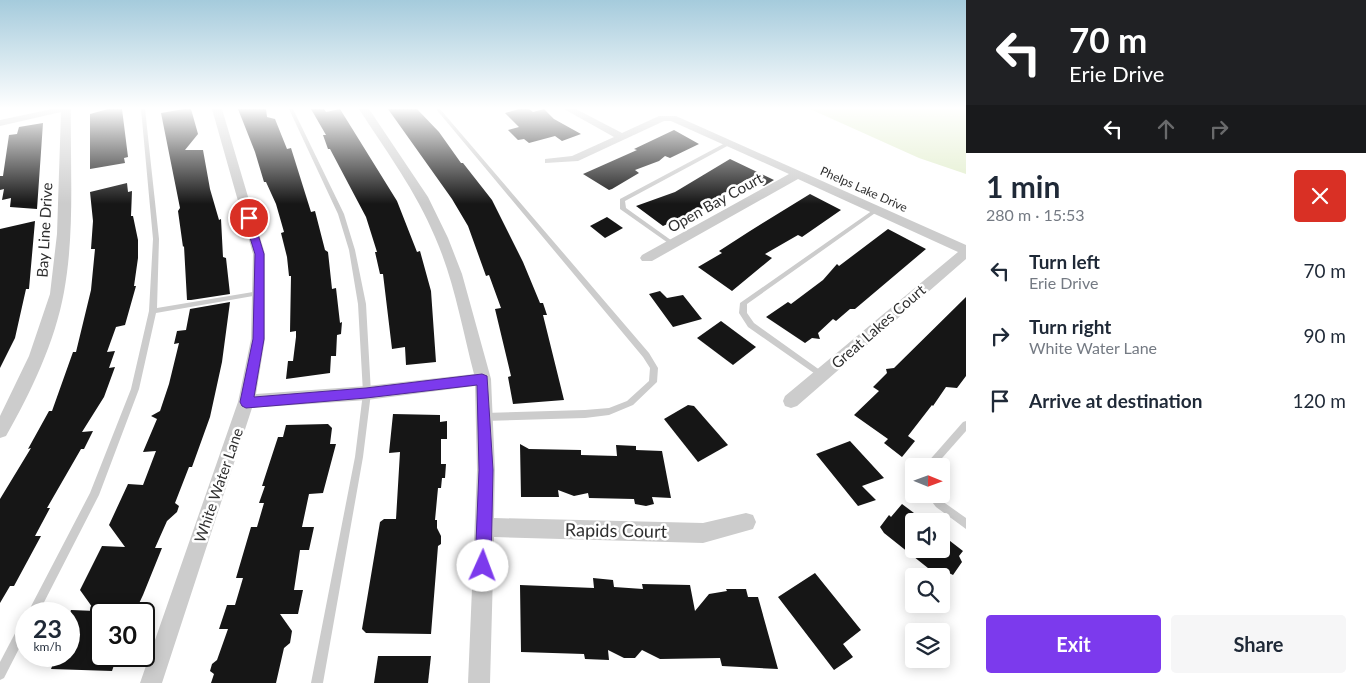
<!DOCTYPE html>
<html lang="en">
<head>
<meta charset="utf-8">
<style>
	body { margin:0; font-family:Lato,sans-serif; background:#f6f6f7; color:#1f2937; height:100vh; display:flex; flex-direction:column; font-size:19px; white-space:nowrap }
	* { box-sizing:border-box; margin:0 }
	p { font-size:16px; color:#747a83 }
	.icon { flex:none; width:28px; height:28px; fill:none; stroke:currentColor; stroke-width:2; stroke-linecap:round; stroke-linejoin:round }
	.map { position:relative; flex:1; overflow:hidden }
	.panel { display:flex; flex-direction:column; background:#fff; width:400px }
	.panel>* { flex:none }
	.top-card { background:#202124; color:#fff; overflow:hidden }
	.needle { width:32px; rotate:91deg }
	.tools { position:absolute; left:905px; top:458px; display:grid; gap:10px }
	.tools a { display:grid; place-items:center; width:45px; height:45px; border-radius:5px; background:#fff; box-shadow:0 2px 12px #0003; font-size:25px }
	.speed { position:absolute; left:15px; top:602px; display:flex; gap:10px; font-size:25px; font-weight:700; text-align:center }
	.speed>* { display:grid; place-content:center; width:65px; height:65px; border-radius:50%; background:#fff; box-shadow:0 2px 12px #0003; line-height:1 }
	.speed small { font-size:12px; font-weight:400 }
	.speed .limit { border:2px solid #111; border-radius:8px; background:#fff; color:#111 }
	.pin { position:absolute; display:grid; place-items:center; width:42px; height:42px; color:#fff; margin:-21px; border:2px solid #fff; border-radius:50%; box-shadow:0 1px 5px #0007 }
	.me { position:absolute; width:55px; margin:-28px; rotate:2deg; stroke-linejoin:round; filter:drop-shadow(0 0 4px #0008) }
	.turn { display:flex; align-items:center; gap:18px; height:105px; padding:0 20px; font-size:22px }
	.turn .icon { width:65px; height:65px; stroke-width:2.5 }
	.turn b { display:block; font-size:35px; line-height:42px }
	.lanes { display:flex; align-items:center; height:48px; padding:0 20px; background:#0003; justify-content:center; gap:25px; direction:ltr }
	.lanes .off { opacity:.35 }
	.round { display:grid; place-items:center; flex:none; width:52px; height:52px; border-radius:5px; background:#f6f6f7 }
	.head { display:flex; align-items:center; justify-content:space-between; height:85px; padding:0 20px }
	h1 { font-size:30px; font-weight:700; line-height:38px }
	.button { display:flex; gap:10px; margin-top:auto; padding:10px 20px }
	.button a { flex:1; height:58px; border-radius:5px; background:#7c3aed; color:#fff; font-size:20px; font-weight:700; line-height:58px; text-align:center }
	.button a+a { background:#f6f6f7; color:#1f2937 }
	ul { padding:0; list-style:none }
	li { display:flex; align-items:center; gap:15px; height:65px; padding:0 20px }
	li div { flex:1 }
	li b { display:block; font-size:19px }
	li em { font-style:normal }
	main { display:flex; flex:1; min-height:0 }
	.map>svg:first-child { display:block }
</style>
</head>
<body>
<main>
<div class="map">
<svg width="966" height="683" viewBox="0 0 966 683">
	<rect width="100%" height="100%" fill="#fff"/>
	<path fill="#e0edc9" d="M810,109H966V174L919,158Z"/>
	<g fill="#161616">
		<path d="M108,109H122L128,157L124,158L125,163L90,169V114Z"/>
		<path d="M184,109H191L198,134L185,150H203L210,189L219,220L221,219L223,257L226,258L230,294L191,300H187L184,246L183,247L178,211L180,208L161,113Z"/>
		<path d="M238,109H266L267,117L275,119L287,149L291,148L311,212L315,211L325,250L328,252L332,289L336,288L340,323L342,322L341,334L337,335L336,356H331L330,373L286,379L288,361H293L296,337V331L290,332L291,276H289L287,257L281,233L284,232L276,204L266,182H264L255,152Z"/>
		<path d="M311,109H324L326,112L340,109L397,201L417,252L420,251L431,291L436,362L406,365L405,347L392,349L383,274H380L375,252H377L366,217L330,149H328L323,135H326Z"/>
		<path d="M388,109H417L439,132L461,163H463L492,200L523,262L540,303H543L547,315H543L564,400L513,404L508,377L511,376L495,309L501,308L489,275L486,276L468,226L452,199Z"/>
		<path d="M519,109H529L533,112L544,109L554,119L581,134L562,141L555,136L529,143L524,139L518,140L508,130L519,127L505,113Z"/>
		<path d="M43,123L37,209L10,207L11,198L2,200L4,189L0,190V176H3L9,135L17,134L19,127Z"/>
		<path d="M674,130L699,144L670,158L665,156L659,161L635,170L639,173L612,189L609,190L583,174L637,150L634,149Z"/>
		<path d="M730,159L774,180L764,186L747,179L712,201L719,205L701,209L663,226L636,206L675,192Z"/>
		<path d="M127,183L128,192L132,191L131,216H133L138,240V258L134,286H136L125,325L116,327L107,352L115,351L109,368L115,367L104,397L82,432L93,431L84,449H81L47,508H50L35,536H41L14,586H10L0,603V499L31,448L28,449L49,411H52L73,352H76L91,290L95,249H91L93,221L90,192Z"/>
		<path d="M810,194L841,210L802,237L798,235L765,254L772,258L732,291L698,267L722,253L719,251L750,231Z"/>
		<path d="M607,217L623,228L605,238L590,226Z"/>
		<path d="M35,221L29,289H26L15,338L0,368V229Z"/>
		<path d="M888,229L926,249L855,309H850L836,321L833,319L818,333L820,339L812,338L805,343L766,317L788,302L791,304L823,280L837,264L839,266Z"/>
		<path d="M660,291L667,298L683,295L702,319L673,327L649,294Z"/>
		<path d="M966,297V376L957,388L946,387L933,406L932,405L908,436L915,441L902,457L884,443L888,439L854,415L879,391L873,387L887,373L886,369L894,368Z"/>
		<path d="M230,302L222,362L210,417L192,467H189L175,503L179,506L177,512L167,521L155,548H162L143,595L134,614H101V656H117L112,671L51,669L53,664L45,656H69V615L71,610L95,611L80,590L102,546L125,547L109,525L128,484L143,485L156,451L143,452L157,419L151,416L160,411L169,384L179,343L174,344L177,331L186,330L190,309Z"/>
		<path d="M721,321L756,347L733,365L697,338Z"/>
		<path d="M688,405L694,406L728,445L698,462L664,419Z"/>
		<path d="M393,414L440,415V422L447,421V439H441V464H446L445,478H442L441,488H438L435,520H437V528L441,536V544L438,546L431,634L366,633L362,629L380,522L384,519H396L400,452L389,453Z"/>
		<path d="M328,424L332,428L330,444H336L323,493L309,494L302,527H314L309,550H300L294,590H303L298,614H280L292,631L290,643L284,648L276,683H211L214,674L210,671L212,664L217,660L228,629H219L227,605H235L243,578H236L251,527H257L264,503H259L265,486H262L278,437H283L286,425Z"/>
		<path d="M850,441L884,478L862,486L876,500L858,506L816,454Z"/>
		<path d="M520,444L529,449L581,450V455L617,456L616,445L636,446V450L662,451L671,498L652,497L654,504L646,506L635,504L634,499L589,498L588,493L574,496L558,490L559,497H521Z"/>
		<path d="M902,504L914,513V549H941V534L963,551L959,556L962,562L953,575L947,572L942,579L941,576H938L884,533L880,527L889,515L891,517Z"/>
		<path d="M815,573L861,630L843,644L853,657L834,670L778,597Z"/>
		<path d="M593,578L613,580L614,587L643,589L642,584L690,585L695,611L709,594L727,591L726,589H746L748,597H758L778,669L722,666L720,658L660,659L642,650L635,658H624L608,650L609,660L585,659L584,654L521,652L520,585L594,588Z"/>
		<path d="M378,656H431L428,683H374Z"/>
	</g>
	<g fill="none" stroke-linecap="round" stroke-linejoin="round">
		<g fill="#ccc" fill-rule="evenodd">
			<path d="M141,109H145L159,239L157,308L259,291L262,293L259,295L156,313L139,389L99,495L38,614H27L90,493L131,389L149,311L153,239Z"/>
			<path d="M289,109H293L344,214L355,250L366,304L371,393L363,457L323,683H311L355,457L363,393L358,304L349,250L338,214Z"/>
			<path d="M436,109H440L649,353L658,368L657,382L633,405L609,415L585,418L484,421L481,420L480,417L481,414L484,413L585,410L609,408L627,401L649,381L650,368L643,357Z"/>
			<path d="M729,141L732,143L731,144L625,201L626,208L675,243V245H671L620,209V199Z"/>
			<path d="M876,208L878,209V211L747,304V313L754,323L824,373L825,375L824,377L821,378L748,327L739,313L740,303Z"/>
			<path d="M966,421V431L935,466H926L927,463L963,422Z"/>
			<path d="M926,494H937L942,501L966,518V529L936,507Z"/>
			<path d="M26,619V635L4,678L0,680V662L22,620Z"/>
		</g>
		<g fill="#ccc" fill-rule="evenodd">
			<path d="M52,109H71C70,169 75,232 64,292C55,342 31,392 6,436L0,438V416L29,356L50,294L57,234L61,112L0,126V120Z"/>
			<path d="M212,109H222L265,254V339L256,394L367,386L474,374C462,328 454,280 435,237C416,191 386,151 359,109H369L428,197L448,238L462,274L491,379L495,470L494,518L703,523L746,513L753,515L756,522L753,529L703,543L494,537L490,683H468L477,470L475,386L367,400L252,408L162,683H140L238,402L251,339L253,254Z"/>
			<path d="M564,109H576L622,133L659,116H676L966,245V259L797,406L791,408L785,406L783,401L785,396L958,252L798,179L652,261H642L640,258L642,255L789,174L671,121H664L578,161L545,163V159L572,156L614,137Z"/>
		</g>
	</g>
	<linearGradient id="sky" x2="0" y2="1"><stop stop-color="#a5cbdc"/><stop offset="0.53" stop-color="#fff"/><stop offset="1" stop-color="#fff" stop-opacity="0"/></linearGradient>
	<rect width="966" height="204" fill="url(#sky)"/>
	<path fill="#7c3aed" stroke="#51269a" d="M249,215L253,218L264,254V339L254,397L366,388L482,374L487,376L493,470L491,566L488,571L483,574L478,571L475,566L479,470L477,385L366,398L246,408L242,406L240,402L253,339L255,254L244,218Z"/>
	<g text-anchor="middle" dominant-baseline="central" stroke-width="5" stroke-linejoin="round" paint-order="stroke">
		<g font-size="12" fill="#2f2f2f" stroke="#fff">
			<text transform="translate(864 189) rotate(24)">Phelps Lake Drive</text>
		</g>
		<g font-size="15" fill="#2f2f2f" stroke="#fff">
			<text transform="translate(715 202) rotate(-29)">Open Bay Court</text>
			<text transform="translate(44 230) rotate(-87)">Bay Line Drive</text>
			<text transform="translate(878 326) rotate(-41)">Great Lakes Court</text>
			<text transform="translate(218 485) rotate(-71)">White Water Lane</text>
		</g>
		<g font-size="18" fill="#2f2f2f" stroke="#fff">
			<text transform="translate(616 530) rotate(1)">Rapids Court</text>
		</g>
	</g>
</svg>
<div class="tools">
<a><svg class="needle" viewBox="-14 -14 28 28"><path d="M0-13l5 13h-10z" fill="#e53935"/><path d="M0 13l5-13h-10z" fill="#747a83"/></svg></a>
<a><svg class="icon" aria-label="sound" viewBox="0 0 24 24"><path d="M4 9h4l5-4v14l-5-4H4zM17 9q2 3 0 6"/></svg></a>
<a><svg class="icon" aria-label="search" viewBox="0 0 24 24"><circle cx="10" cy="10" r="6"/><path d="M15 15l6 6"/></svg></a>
<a><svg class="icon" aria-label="layers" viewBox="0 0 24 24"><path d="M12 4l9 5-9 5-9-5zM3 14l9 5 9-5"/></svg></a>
</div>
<div class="speed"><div>23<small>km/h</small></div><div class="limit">30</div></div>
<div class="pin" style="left:249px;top:218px;background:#d93025"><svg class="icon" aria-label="arrive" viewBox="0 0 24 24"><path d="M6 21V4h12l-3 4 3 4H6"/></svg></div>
<svg class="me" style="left:483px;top:566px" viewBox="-20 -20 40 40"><circle r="19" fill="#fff"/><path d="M0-13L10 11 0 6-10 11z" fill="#7c3aed"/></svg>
</div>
<section class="panel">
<div class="top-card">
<div class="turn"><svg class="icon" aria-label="left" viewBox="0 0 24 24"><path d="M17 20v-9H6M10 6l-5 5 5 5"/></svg><div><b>70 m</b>Erie Drive</div></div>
<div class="lanes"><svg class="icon" aria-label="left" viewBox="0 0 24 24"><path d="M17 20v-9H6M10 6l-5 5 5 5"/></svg><svg class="icon off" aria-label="ahead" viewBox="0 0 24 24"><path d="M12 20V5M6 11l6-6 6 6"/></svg><svg class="icon off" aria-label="right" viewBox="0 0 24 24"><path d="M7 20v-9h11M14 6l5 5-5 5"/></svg></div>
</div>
<div class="head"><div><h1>1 min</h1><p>280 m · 15:53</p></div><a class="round" style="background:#d93025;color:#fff"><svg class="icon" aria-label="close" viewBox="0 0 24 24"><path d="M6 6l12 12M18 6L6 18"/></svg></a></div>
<ul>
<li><svg class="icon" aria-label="left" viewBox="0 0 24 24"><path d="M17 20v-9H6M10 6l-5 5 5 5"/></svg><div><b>Turn left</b><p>Erie Drive</p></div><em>70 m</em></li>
<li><svg class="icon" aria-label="right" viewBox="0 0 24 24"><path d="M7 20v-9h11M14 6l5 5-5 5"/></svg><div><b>Turn right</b><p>White Water Lane</p></div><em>90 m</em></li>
<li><svg class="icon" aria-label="arrive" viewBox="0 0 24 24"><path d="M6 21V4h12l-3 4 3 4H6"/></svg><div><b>Arrive at destination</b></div><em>120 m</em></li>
</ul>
<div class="button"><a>Exit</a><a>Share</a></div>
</section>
</main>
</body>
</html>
